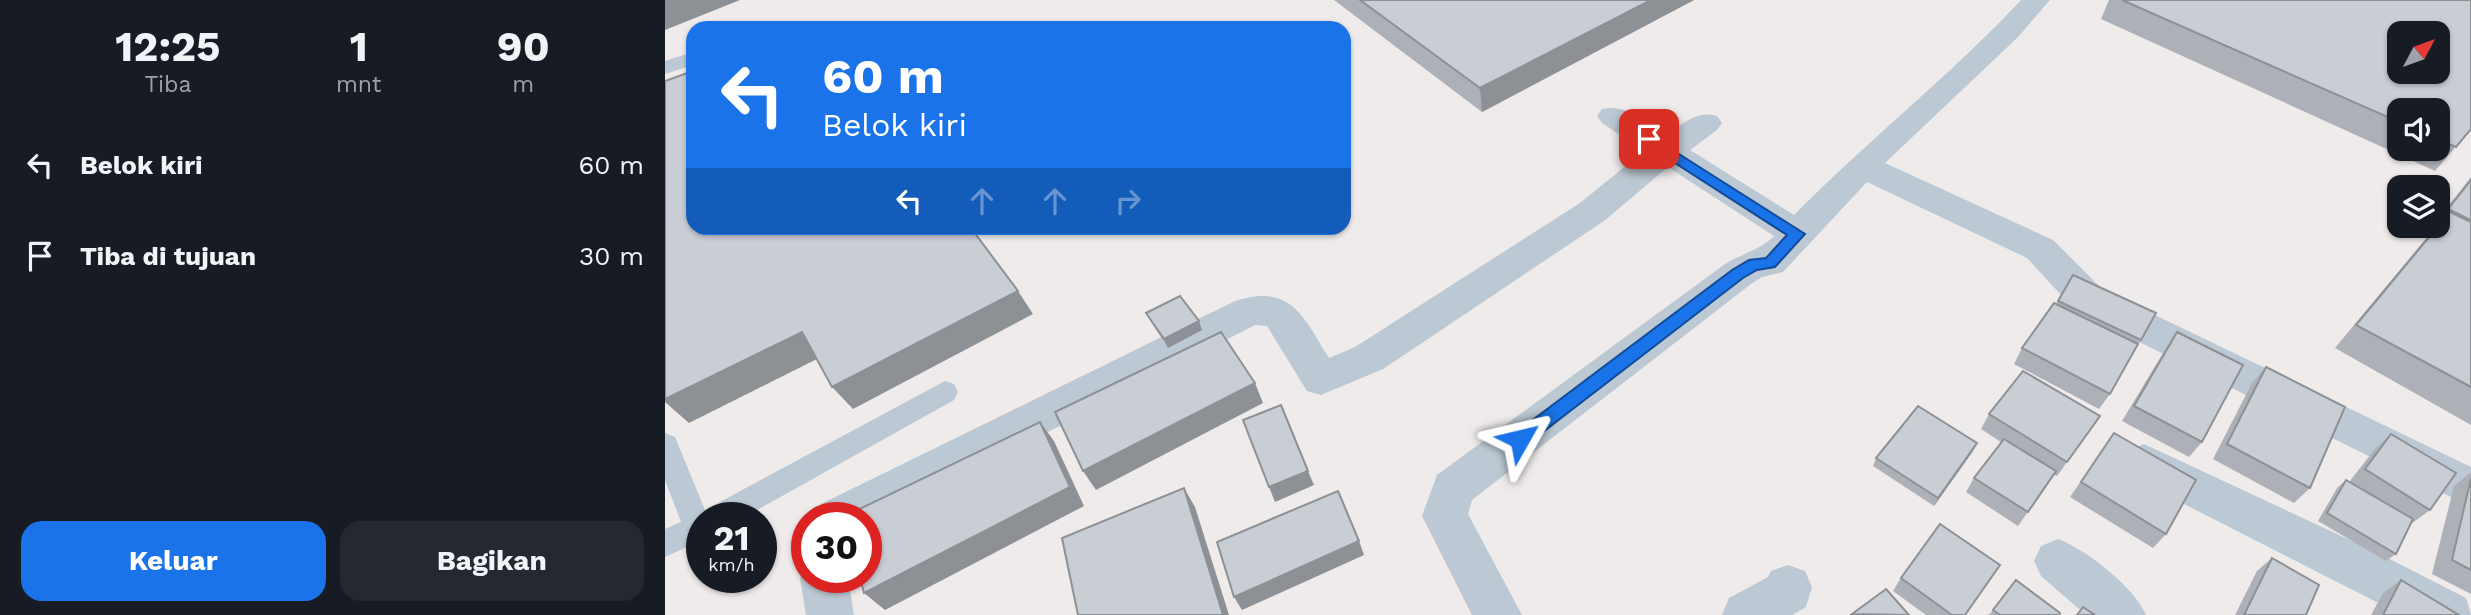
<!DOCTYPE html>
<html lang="id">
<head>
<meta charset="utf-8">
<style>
	body { margin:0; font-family:"Work Sans",sans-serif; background:#242831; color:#f1f3f6; height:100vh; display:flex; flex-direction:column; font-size:26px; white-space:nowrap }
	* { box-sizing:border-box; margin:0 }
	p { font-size:23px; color:#9ea1a6 }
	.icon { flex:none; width:38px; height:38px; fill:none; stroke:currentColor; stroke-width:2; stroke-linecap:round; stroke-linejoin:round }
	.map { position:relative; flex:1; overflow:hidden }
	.sheet { display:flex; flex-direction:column; background:#171b24; width:665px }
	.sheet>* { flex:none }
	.top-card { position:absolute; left:21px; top:21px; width:665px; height:214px; border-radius:21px; box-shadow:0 2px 5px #0004; background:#1a73e8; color:#fff; overflow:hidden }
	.needle { width:46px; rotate:49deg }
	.tools { position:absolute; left:1722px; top:21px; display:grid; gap:14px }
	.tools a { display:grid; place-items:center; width:63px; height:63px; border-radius:14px; background:#171b24; box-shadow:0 2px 5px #0004; font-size:35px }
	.speed { position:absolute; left:21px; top:502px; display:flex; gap:14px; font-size:35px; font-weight:700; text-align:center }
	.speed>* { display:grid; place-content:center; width:91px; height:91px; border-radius:50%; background:#171b24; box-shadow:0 2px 5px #0004; line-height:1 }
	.speed small { font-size:18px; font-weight:400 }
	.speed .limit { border:10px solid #d22; background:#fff; color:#111 }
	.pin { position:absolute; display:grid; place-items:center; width:60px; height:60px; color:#fff; margin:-30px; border-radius:14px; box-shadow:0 4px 10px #0006 }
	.me { position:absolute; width:77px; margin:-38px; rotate:53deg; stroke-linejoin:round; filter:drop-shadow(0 0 5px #0008) }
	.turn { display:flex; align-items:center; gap:24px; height:147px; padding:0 21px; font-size:32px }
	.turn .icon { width:91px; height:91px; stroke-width:2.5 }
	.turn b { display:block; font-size:49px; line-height:60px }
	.lanes { display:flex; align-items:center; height:66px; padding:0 21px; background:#0003; justify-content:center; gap:35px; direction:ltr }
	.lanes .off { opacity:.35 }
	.eta { display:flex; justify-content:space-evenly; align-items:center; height:119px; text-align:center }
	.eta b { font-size:42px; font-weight:700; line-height:49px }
	.action { display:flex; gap:14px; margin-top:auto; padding:14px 21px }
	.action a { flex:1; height:80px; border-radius:21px; background:#1a73e8; color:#fff; font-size:28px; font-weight:700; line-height:80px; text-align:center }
	.action a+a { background:#242831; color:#f1f3f6 }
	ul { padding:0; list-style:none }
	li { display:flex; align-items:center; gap:21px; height:91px; padding:0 21px }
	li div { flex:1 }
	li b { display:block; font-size:26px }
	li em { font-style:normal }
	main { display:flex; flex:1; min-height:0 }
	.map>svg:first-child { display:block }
</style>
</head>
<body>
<main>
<section class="sheet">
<div class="eta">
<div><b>12:25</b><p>Tiba</p></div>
<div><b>1</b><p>mnt</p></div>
<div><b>90</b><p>m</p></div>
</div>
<ul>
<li><svg class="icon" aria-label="left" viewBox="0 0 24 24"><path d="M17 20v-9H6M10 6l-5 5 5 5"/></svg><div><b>Belok kiri</b></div><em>60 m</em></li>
<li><svg class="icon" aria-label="arrive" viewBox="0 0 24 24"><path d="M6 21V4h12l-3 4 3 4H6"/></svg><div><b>Tiba di tujuan</b></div><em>30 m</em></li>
</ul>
<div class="action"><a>Keluar</a><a>Bagikan</a></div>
</section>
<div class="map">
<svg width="1806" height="615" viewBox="0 0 1806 615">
	<rect width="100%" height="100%" fill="#efebeb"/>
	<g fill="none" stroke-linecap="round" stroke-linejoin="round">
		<g fill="#bcc8d3" fill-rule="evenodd">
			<path d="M28,52V65L0,74V61Z"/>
			<path d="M280,381L289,384L293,392L289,400L78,518H37V540L0,557V529L16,522L0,480V433L10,437L40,510Z"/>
		</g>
		<g fill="#bcc8d3" fill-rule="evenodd">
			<path d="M1356,0H1385L1353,37L1220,163L1388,240L1438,290L1806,467V507L1410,310L1362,258L1202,182L1118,272L1097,277L1086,284L807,500L803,514L857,615H807L757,516L772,475L1060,264C1078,253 1094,251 1109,236L1003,167L939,221L718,369L656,395L642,391L602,326L590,325L201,526V518H149L156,504L570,301C627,283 638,317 664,358L690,347L915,203L979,151L937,123L932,116L937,109C961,103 981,123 1001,135C1018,124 1031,110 1052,116L1057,123L1052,130L1025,150L1129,215C1202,141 1285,76 1356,0Z"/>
			<path d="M1479,444L1713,553L1801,598L1806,615H1737L1464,476L1457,463L1464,450Z"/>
			<path d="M1393,539C1422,550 1469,587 1481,615H1421L1376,576L1369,561L1376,546Z"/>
			<path d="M142,563V578H183L189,615H141L135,578Z"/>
			<path d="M1123,565L1140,571L1147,587L1141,607L1127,615H1057L1064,598L1103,577L1106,571Z"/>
		</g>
	</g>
	<g fill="#adb0b6" fill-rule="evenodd">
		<path d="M669,0H1029L817,112Z"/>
		<path d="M1444,0H1806V129L1770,171L1436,19ZM1734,110H1773V149H1734Z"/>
		<path d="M1806,177V425L1670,348L1767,231L1764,230L1768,226H1773V219Z"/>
		<path d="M1408,275L1476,340L1445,394L1434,409L1349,364L1357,348L1391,304Z"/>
		<path d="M481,313L537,330L503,348L486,322Z"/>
		<path d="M1512,332L1537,442L1524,457L1457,421L1501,348Z"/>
		<path d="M1601,367L1645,488L1629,503L1548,459L1587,383Z"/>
		<path d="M1324,414L1435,416L1392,476L1389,475L1353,526L1301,492L1309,478L1336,442L1316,429Z"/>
		<path d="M1449,433L1501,534L1488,548L1405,497Z"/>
		<path d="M1726,434L1765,510L1746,524L1731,554L1721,561L1653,521L1672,488L1681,480L1684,482L1710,449Z"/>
		<path d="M1312,443L1308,451L1269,506L1208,466L1211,458Z"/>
		<path d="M1806,472V594L1767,574L1789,486Z"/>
		<path d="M1607,558L1641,615H1570L1592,571Z"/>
		<path d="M1236,578L1300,615H1261L1228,591Z"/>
		<path d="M1351,580L1394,615H1321L1325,614Z"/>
		<path d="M1736,580L1794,615H1706L1718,593Z"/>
	</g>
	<g fill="#8d9094">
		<path d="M0,0H75L0,30Z"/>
		<path d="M986,0H1029L817,112L815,88Z"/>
		<path d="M353,291L368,314L188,409L167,387Z"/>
		<path d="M534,321L537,330L503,348L499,339Z"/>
		<path d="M137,332L158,356L24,423L0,402V399Z"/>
		<path d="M590,383L598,403L431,490L418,471Z"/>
		<path d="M375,422L389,441L419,506L220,610L199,593Z"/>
		<path d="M1312,443L1308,451L1269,506L1273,498Z"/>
		<path d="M643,471L649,485L610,502L604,487Z"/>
		<path d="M519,488L530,507L564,615H558Z"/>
		<path d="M694,541L699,555L577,610L569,597Z"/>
	</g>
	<g fill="#c9cdd4" stroke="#8d9094" stroke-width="2" fill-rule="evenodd">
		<path d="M695,0H986L815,88Z"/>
		<path d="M1457,0H1806V129L1791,147L1773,139V110H1734V122ZM1734,33H1773V72H1734Z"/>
		<path d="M28,71V228H306L353,291L167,387L137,332L0,399V81Z"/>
		<path d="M1806,180V220L1783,209Z"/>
		<path d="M1785,212L1806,222V387L1691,325Z"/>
		<path d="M1408,275L1491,313L1476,340L1393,301Z"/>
		<path d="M515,296L534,321L499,339L481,313Z"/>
		<path d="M1389,303L1473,344L1445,394L1357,348Z"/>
		<path d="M556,332L590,383L418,471L390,412Z"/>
		<path d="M1512,332L1578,365L1537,442L1469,406Z"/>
		<path d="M1601,367L1680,407L1645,488L1562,444Z"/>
		<path d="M1358,371L1435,416L1402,462L1324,414Z"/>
		<path d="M616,405L643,471L604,487L578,420Z"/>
		<path d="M1253,406L1312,443L1273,498L1211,458Z"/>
		<path d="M375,422L405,487L199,593L195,578H201V518H178V517Z"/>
		<path d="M1449,433L1531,480L1501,534L1416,482Z"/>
		<path d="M1726,434L1791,473L1765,510L1700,469Z"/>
		<path d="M1339,439L1391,471L1363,512L1309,478Z"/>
		<path d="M1806,478V570L1787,560Z"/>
		<path d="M1681,480L1748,519L1731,554L1662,513Z"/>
		<path d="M519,488L558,615H413L397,538Z"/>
		<path d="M673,491L694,541L569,597L552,542Z"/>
		<path d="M1275,524L1335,565L1300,615H1287L1236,578Z"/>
		<path d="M1607,558L1654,585L1641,615H1579Z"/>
		<path d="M1351,580L1395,613L1394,615H1335L1328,610Z"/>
		<path d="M1736,580L1794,615H1718Z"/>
		<path d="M1221,589L1244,615L1187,614Z"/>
		<path d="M1418,607L1430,615H1412Z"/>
	</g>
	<path fill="#1a73e8" stroke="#114b97" stroke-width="2" d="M984,135L1140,234L1110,267L1092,270L1078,278L861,445H849L846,439L849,434L1067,270L1084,260L1101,258L1122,235L979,143L977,139Z"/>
</svg>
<div class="tools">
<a><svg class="needle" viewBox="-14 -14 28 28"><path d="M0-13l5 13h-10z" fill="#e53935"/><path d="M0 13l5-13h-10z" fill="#9ea1a6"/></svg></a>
<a><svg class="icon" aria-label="sound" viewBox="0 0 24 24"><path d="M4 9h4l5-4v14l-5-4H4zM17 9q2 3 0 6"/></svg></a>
<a><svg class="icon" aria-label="layers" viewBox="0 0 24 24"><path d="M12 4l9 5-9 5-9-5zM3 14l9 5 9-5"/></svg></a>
</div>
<div class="speed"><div>21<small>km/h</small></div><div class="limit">30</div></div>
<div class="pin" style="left:984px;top:139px;background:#d93025"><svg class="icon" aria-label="arrive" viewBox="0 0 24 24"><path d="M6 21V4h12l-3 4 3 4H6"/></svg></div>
<svg class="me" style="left:855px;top:439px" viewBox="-20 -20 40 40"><path d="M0-17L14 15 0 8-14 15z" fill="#1a73e8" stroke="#fff" stroke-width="4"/></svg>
<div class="top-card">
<div class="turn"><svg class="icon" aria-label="left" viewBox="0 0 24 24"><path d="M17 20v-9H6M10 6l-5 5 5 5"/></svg><div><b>60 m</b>Belok kiri</div></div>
<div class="lanes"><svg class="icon" aria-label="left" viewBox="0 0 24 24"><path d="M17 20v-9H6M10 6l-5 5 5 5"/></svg><svg class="icon off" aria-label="ahead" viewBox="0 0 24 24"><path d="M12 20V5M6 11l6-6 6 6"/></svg><svg class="icon off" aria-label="ahead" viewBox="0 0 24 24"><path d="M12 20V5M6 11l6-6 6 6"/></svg><svg class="icon off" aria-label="right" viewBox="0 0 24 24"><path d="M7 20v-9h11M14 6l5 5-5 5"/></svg></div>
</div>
</div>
</main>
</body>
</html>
